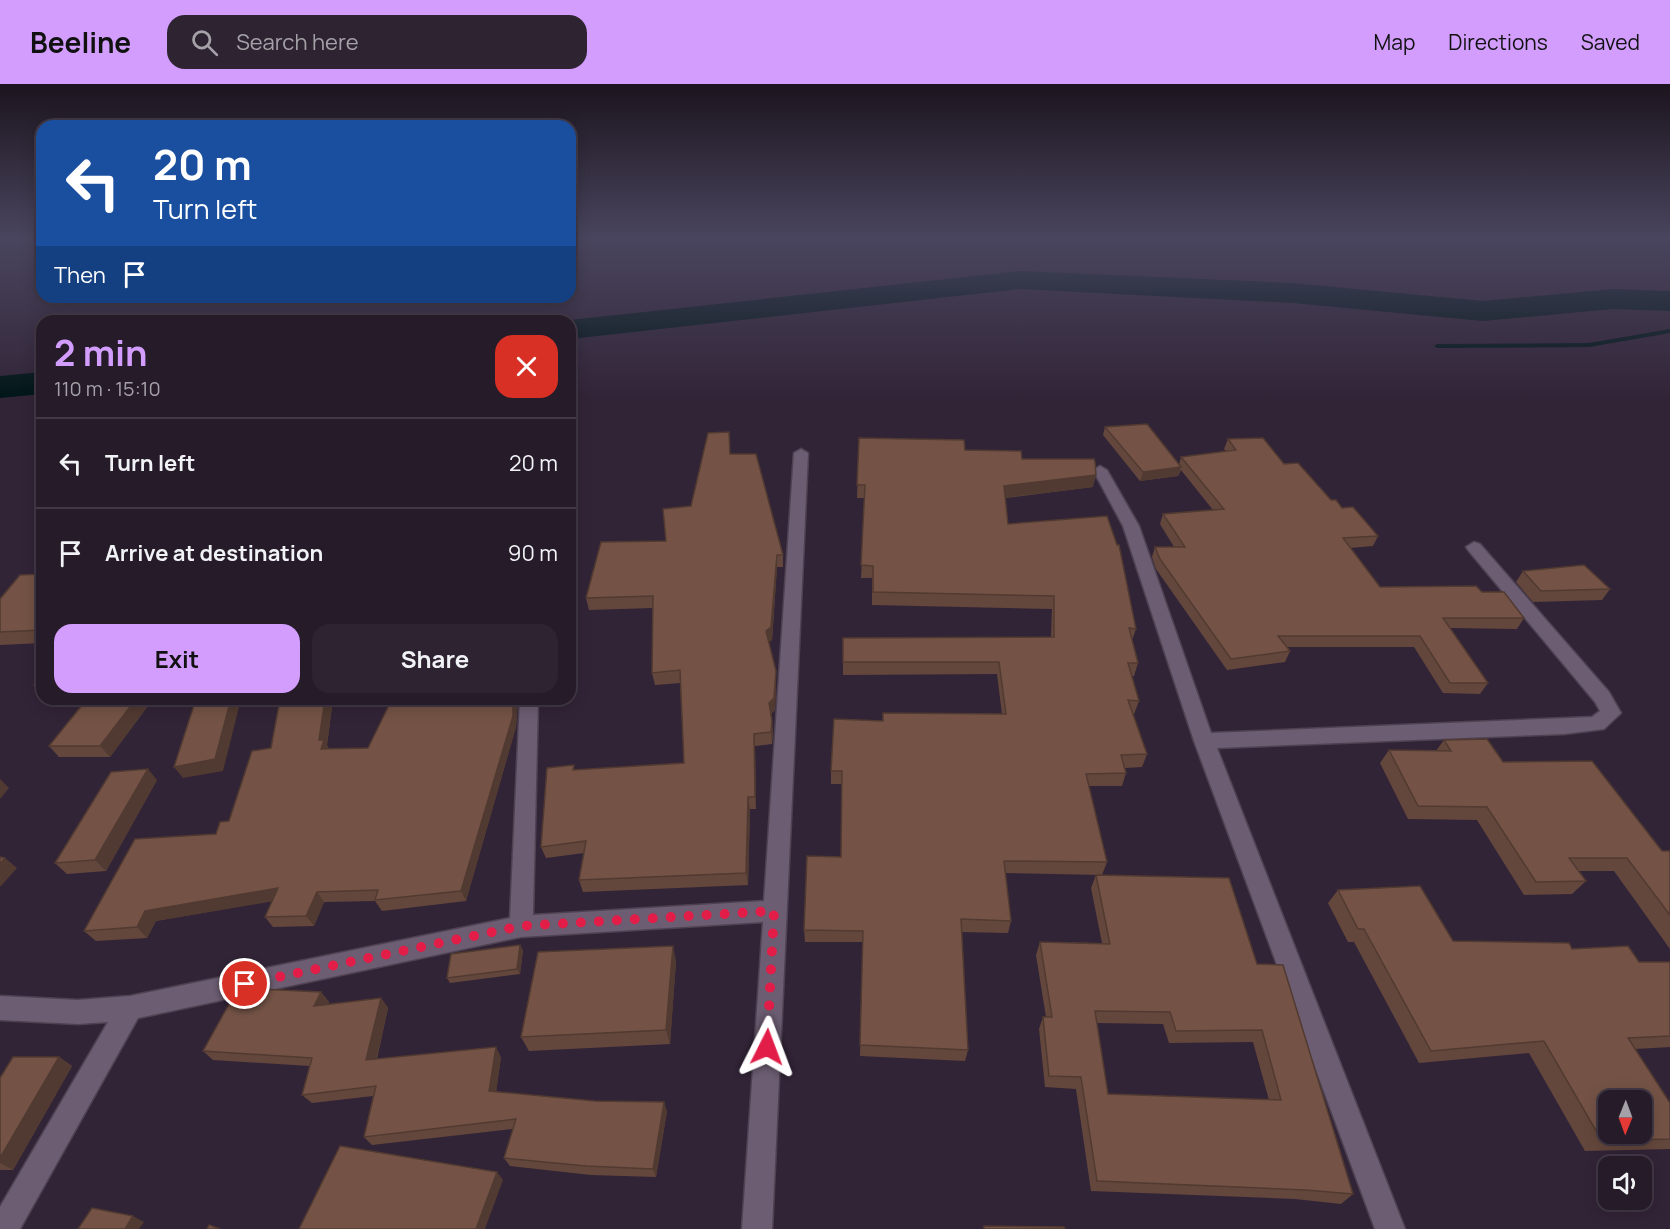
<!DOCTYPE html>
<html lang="en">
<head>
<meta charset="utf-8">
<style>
	body { margin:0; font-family:Manrope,sans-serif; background:#2e2431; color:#f1f3f6; height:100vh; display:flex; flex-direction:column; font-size:22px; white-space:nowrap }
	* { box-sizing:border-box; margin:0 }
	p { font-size:20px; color:#a4a1a8 }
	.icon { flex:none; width:33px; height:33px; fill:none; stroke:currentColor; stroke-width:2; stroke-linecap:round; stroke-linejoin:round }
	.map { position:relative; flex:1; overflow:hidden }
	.details { position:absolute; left:36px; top:231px; width:540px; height:390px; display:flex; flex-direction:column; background:#261b29; border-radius:18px; box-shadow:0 3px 15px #0003,0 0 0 2px #423946 }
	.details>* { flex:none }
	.top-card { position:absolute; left:36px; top:36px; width:540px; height:183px; border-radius:18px; box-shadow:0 3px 15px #0003,0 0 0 2px #423946; background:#1a4fa0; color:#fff; overflow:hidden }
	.needle { width:39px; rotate:181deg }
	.controls { position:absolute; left:1598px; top:1006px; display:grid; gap:12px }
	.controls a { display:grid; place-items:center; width:54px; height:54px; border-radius:12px; background:#261b29; box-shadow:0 3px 15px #0003,0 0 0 2px #423946; font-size:30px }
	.pin { position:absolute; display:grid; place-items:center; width:51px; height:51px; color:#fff; margin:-26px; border:3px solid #fff; border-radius:50%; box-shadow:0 2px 6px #0007 }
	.me { position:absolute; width:66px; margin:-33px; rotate:3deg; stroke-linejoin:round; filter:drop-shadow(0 0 4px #0008) }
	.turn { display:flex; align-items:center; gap:21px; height:126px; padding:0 18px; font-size:27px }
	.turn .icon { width:78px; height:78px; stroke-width:2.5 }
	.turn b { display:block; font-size:42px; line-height:51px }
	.then { display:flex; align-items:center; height:57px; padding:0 18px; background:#0003; gap:12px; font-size:22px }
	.round { display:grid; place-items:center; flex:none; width:63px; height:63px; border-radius:18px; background:#2e2431 }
	.head { display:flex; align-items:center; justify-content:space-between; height:102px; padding:0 18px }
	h1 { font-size:36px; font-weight:700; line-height:45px; color:#d29dfd }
	.button { display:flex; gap:12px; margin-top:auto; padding:12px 18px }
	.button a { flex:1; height:69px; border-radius:18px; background:#d29dfd; color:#111; font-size:24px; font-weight:700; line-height:69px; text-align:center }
	.button a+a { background:#2e2431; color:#f1f3f6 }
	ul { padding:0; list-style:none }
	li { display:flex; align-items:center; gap:18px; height:90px; padding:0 18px; border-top:2px solid #423946 }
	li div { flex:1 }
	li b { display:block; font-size:22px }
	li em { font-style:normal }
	header { display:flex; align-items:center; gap:36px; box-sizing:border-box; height:84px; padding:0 30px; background:#d29dfd; color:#111 }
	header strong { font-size:28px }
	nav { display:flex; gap:33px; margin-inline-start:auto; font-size:21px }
	.search { width:420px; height:54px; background:#2e2431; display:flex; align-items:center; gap:15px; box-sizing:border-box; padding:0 21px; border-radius:18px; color:#a4a1a8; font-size:22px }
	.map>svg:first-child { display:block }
</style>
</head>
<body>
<header>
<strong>Beeline</strong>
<div class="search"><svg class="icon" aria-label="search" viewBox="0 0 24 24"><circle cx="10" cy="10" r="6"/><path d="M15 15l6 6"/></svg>Search here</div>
<nav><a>Map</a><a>Directions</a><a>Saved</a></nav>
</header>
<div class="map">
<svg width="1670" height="1145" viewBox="0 0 1670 1145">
	<rect width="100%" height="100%" fill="#322437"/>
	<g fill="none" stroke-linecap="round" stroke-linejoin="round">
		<path fill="#011618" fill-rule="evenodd" d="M1670,245V249L1589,263L1437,264L1434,262L1437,260L1589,259Z"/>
		<g fill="#011618" fill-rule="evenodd">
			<path d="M1020,187L1293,199L1483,217L1613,205L1670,207V227L1613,225L1483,237L1293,219L1020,205L570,255V237H561Z"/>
			<path d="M42,288V310L0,314V292Z"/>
		</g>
		<g stroke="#4e4252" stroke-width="3">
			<g id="minor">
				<path d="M801,365L808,369L772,1145H742L763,838L521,853L138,934L20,1145H0V1123L108,938L78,940L0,936V912L78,916L130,912L510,834L520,615H538L533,831L764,817L794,369Z"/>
				<path d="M1100,382L1107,386L1139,442L1211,649L1592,633L1600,627L1595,618L1468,466L1466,463L1474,458L1480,460L1609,608L1621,629L1604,645L1564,650L1217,664L1405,1145H1375L1194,657L1123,442L1093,386Z"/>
			</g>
		</g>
		<use href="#minor" fill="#6c5d72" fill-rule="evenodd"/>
	</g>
	<g fill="#64473c" fill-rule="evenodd">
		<path d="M1105,343L1179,381L1181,373L1226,367L1224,365L1228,355L1284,380L1342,424L1378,452L1373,462L1350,464L1380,503L1482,508L1524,534L1517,545L1450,544L1488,599L1480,610L1443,609L1414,563H1286L1290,567L1285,578L1227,586L1156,485L1152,473L1155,463H1174L1160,440L1163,430L1213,426L1181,386L1178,392L1140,397L1103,351Z"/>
		<path d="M859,354L965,366L1022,375L1093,403L1005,414L1008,440L1136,545L1132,556L1138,579L1134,592H1132L1139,617L1134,630H1133L1147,670L1142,683L1125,684L1126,689L1122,702H1089L1107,778L1102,791L1005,789L1011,837L1008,849L961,848L968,966L965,977L860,972L863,858H805L804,846L841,773L842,700H831V687L883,637V629L1002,630L997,590L843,591V554L1051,553L1052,525L872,521V494H861L865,414H857Z"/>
		<path d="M731,370L783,471V483H777L772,556L769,558L776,587V599L775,626L771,630L773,649L772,660L755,662L756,725H750L748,801L583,808L579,796L584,769L546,774L541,763L575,686L684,679L680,599L655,601L652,589L653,524L589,526L586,514L666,457L691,422Z"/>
		<path d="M1523,487L1610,505L1602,516L1533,518L1516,498Z"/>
		<path d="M42,490V559L0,561V515Z"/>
		<path d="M42,591V610L34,601Z"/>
		<path d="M87,615H153L110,673H59L49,662Z"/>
		<path d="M280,615H333L327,661L329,665L368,664L392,615H518L516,643L466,817L382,827L375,817L324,818L314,842L273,843L265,833L272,817L156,837L147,854L96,857L84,847L216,750L229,737L271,664Z"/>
		<path d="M1444,656L1503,678L1662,767H1670V865L1614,787H1578L1586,797L1572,810L1524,811L1477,736L1408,735L1380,679L1389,666L1436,667Z"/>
		<path d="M157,696L106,787L67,790L55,779Z"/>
		<path d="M1096,791L1257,880L1353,1110L1341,1120L1295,1115L1091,1107L1076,1005L1045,1003L1039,945L1043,933H1046L1036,871L1040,858L1102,859L1091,804ZM1097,939L1163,940L1169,959L1253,958L1269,1016L1108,1010Z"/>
		<path d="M1338,806L1453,857L1572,865L1639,878H1670V963L1635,965L1670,1019V1065L1585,1067L1529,969L1419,979L1354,858H1348L1328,819Z"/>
		<path d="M523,866L520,890L450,899L447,894Z"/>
		<path d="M676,877L670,960L529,967L521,953Z"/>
		<path d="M321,908L329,918L328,921L381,914L388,924L377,975L501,973L496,1008L667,1027L656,1093L591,1091L510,1082L504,1074L513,1045L372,1061L364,1053L373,1012L312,1019L302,1011L310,982L213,976L203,967Z"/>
		<path d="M59,973L72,982L13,1086H0V994Z"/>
	</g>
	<g fill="#513a31">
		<path d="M1181,383L1178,392L1140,397L1143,388Z"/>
		<path d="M1096,391L1093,403L1002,414L1004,402Z"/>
		<path d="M777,471V483L772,556L767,559L766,547Z"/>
		<path d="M776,587V599L775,626L769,632V619Z"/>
		<path d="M136,615H153L110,673L100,662Z"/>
		<path d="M231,615H241L223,687L183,694L174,683Z"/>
		<path d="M325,615H333L327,661L330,667L321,665L319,656Z"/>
		<path d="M513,615H518L516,643L466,817L461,807Z"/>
		<path d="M772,637L773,649L772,660L771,648Z"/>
		<path d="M754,650L755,662L756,725L755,713Z"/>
		<path d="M148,685L157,696L106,787L95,776Z"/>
		<path d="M0,695L9,704L0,715Z"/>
		<path d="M748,713L750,725L748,801L746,789Z"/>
		<path d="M5,774L17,784L0,803V780Z"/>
		<path d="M278,804L286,815L156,837L147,854L137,843L145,827Z"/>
		<path d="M317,808L324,818L314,842L306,832Z"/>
		<path d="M520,861L523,866L520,890L517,885Z"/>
		<path d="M673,862L676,877L670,960L666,946Z"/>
		<path d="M321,908L329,918L323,932L314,922Z"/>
		<path d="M381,914L388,924L374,986L366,976Z"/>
		<path d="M496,963L501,973L495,1016L489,1007Z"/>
		<path d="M59,973L72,982L13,1086L0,1079V1074Z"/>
		<path d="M664,1018L667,1027L656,1093L653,1085Z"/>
		<path d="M497,1088L503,1096L485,1145H476Z"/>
		<path d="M133,1132L144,1138L139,1145H125Z"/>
	</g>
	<g fill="#745346" stroke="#513a31" stroke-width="1.5" fill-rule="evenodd">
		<path d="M1147,340L1181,383L1143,388L1105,343Z"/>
		<path d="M729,348L730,370H756L783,471H777L771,543L766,547L776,587L774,614L769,619L772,637L771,648L754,650L755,713H748L746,789L579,796L586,757L541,763L547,684L574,681L573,686L684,679L680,586L652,589L653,512L586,514L601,458L666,457L663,425L691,422L708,349Z"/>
		<path d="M859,354L964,356L965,366L1021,367L1022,375H1094L1095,378L1096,391L1004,402L1008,440L1107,432L1117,461H1119L1136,545L1129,544L1138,579H1128L1139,617L1128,616L1147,670L1121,671L1126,689L1086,690L1107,778L1004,777L1011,837L961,835L968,966L860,961L863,847L804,846L807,772L841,773L842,687H831L834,635L883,637V629L1006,630L999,578H843V554L1054,553V512L873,508V482L861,481L865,401H857Z"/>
		<path d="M1263,354L1284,380L1298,379L1331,416H1336L1342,424L1353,423L1378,452L1343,454L1380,503L1476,502L1482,508H1504L1524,534H1443L1488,599H1450L1420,552H1278L1290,567L1231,575L1160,475L1155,463H1185L1163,430L1224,425L1181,373L1236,366L1228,355Z"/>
		<path d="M1584,481L1610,505L1541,507L1523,487Z"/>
		<path d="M42,490V546L0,548V515L20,491Z"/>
		<path d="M42,591V601H34Z"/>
		<path d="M87,615H136L100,662H49Z"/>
		<path d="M196,615H231L215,675L174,683Z"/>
		<path d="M280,615H325L319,656H324L321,665L368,664L392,615H513V632L461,807L375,816L378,806L317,808L306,832L265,833L278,804L145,827L137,843L84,847L135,755L216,750L220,738L229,737L252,667L271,664Z"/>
		<path d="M1487,655L1503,678L1592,677L1662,767H1670V831L1627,774H1569L1586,797L1536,798L1487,723L1418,722L1389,666L1451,667L1444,656Z"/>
		<path d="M148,685L95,776L55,779L111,688Z"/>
		<path d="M0,773L5,774L0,780Z"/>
		<path d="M1096,791L1229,794L1257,880L1283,881L1353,1110L1305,1106L1097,1097L1081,993L1049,992L1043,933H1052L1040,858L1110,860ZM1095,927L1170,928L1176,947L1262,946L1281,1016L1108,1010Z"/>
		<path d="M1420,802L1453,857L1569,859L1572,865L1628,862L1639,878H1670V952L1628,954L1670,1019V1055L1602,1057L1544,957L1431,967L1364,845H1358L1338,806ZM1608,1017H1641V1050H1608Z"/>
		<path d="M520,861L517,885L447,894L451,870Z"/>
		<path d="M673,862L666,946L521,953L538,868Z"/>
		<path d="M238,904L321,908L314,922L381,914L366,976L496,963L489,1007L595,1017L664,1018L653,1085L586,1082L504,1074L516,1035L364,1053L376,1002L302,1011L312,974L203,967Z"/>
		<path d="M13,973H59L0,1074V994Z"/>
		<path d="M340,1062L497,1088L476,1145H299Z"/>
		<path d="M92,1124L133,1132L125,1145H78Z"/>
		<path d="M209,1141L220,1145H207Z"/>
		<path d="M984,1142L1064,1143L1065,1145H984Z"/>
	</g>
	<linearGradient id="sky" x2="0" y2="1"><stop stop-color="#1c141e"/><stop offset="0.49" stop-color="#49455e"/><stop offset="1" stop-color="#49455e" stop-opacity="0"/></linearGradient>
	<rect width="1670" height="315" fill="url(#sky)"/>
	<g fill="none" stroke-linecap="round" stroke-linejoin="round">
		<path stroke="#e11d48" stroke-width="10" stroke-dasharray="0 18" d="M245,900L521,842L774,827L767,963"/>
	</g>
</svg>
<div class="controls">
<a><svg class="needle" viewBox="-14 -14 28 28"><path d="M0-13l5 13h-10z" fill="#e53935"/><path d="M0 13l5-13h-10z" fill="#a4a1a8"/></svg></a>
<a><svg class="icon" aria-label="sound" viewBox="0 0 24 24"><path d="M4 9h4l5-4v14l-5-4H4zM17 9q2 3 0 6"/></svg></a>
</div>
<div class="pin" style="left:245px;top:900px;background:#d93025"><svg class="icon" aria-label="arrive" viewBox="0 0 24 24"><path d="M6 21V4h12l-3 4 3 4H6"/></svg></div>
<svg class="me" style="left:767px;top:963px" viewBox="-20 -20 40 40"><path d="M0-17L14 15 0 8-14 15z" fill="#e11d48" stroke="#fff" stroke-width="4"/></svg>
<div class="top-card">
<div class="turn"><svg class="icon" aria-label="left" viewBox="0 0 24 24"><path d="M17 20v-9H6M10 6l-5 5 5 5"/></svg><div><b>20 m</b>Turn left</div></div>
<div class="then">Then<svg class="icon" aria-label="arrive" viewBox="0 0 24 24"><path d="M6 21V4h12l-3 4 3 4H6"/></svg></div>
</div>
<section class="details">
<div class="head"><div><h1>2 min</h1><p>110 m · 15:10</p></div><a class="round" style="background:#d93025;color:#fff"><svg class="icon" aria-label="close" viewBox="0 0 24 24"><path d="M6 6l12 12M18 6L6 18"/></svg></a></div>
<ul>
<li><svg class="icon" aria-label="left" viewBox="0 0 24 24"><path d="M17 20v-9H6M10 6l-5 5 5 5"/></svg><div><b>Turn left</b></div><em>20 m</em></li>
<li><svg class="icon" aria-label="arrive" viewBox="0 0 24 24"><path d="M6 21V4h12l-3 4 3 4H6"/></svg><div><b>Arrive at destination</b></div><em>90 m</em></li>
</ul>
<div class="button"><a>Exit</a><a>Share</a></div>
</section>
</div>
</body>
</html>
